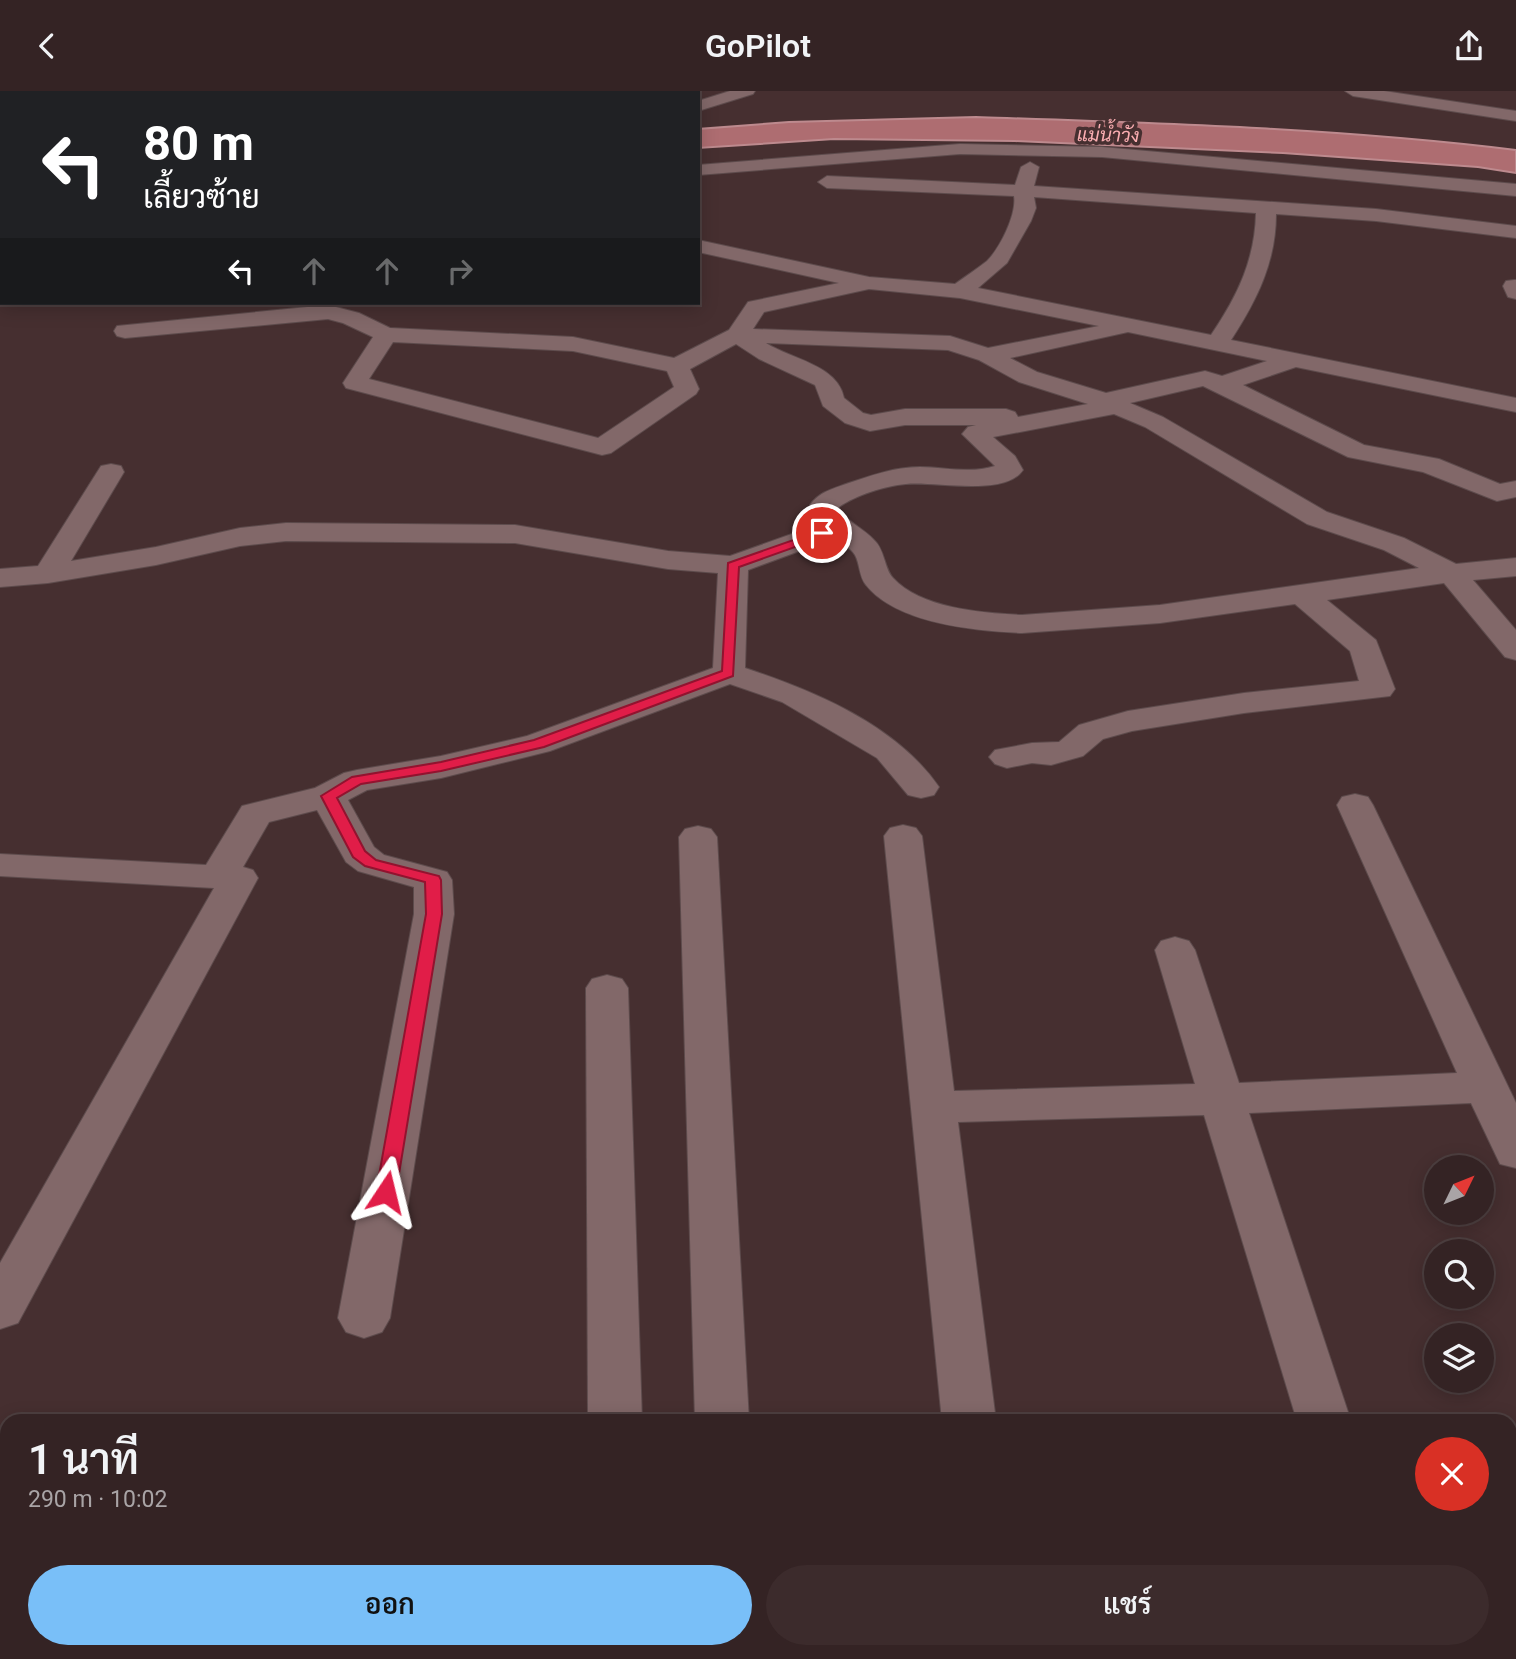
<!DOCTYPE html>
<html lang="th">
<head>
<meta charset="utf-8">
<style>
	body { margin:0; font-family:Roboto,Sarabun,sans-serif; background:#3c2b2c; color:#f1f3f6; height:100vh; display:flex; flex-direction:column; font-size:26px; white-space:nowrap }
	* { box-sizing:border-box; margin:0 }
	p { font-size:23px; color:#a9a4a6 }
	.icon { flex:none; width:38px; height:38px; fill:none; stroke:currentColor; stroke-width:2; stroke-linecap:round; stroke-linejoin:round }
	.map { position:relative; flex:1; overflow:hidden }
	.details { position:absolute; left:0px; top:1323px; width:1517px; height:245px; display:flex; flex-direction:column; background:#342324; border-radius:21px 21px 0 0; box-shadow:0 4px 18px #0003,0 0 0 2px #4e4041 }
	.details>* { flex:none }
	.top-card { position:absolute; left:0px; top:0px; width:700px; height:214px; box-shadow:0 4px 18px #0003,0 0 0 2px #4e4041; background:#202124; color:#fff; overflow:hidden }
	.needle { width:46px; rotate:47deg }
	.fabs { position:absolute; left:1424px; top:1064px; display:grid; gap:14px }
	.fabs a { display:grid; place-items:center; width:70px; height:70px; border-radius:50%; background:#342324; box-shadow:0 4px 18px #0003,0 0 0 2px #4e4041; font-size:35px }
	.pin { position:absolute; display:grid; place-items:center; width:60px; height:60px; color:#fff; margin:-30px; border:4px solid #fff; border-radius:50%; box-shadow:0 2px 7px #0007 }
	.me { position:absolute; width:77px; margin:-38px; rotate:10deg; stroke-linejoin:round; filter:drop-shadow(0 0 5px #0008) }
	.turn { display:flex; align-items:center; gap:24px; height:147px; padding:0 28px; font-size:32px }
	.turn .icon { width:91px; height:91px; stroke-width:2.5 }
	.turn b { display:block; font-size:49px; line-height:60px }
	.lanes { display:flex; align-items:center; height:66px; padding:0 28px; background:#0003; justify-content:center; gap:35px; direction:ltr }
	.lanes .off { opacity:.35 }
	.round { display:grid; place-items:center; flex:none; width:74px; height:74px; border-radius:37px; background:#3c2b2c }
	.summary { display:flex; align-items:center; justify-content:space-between; height:119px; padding:0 28px }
	h1 { font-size:42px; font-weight:600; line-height:52px }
	.cta { display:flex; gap:14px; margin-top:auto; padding:14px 28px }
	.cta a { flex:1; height:80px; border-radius:42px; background:#79bff8; color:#111; font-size:28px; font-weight:600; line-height:80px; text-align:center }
	.cta a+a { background:#3c2b2c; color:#f1f3f6 }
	header { display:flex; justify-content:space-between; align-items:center; height:91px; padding:0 28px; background:#342324; font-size:32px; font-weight:600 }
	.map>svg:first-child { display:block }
</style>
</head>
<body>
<header><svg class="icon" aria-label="back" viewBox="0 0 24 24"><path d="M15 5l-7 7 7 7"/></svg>GoPilot<svg class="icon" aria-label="share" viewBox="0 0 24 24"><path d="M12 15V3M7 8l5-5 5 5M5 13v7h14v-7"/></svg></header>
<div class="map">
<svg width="1516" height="1568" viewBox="0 0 1516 1568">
	<rect width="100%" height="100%" fill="#462f30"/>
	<path fill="#ae6d71" stroke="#bd8a8e" stroke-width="2" d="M976,26C1156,32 1337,37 1516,59V82L1478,76L1283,62L1015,50L834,48L698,57V38L789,31Z"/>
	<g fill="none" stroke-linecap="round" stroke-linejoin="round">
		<g stroke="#5d4b4c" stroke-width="2">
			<g id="street">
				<path d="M7,0H38L39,2H8Z"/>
				<path d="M245,0H264L244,2Z"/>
				<path d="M387,0H407L386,2Z"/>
				<path d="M465,0H490L491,2H466Z"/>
				<path d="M608,0H628L629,2H609Z"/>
				<path d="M730,0H755L753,3L698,20V10Z"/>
				<path d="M1345,0H1384L1516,20V30L1353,5Z"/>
				<rect x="0" y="52" width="2" height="10"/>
				<path d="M960,53L1102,56L1516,93V105L1102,66L960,63L698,84V74Z"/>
				<path d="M1030,71L1039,76L1034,95L1376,118L1516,135V147L1376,130L1276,123C1276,171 1257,209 1231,249L1516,307V321L1296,276L1243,294L1364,354L1439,368L1500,393L1516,390V406L1497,410L1423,381L1348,366L1203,295L1130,312L1163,326L1327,421L1404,447L1456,473L1516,467V485L1473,489L1516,539V569L1505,566L1444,492L1327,509L1376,549L1395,598L1390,605L1244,622L1132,640L1103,648L1083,665L1051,674L1032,672L1007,677L995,673L989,666L995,659L1032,652L1059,651L1079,634L1128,620L1244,602L1359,590L1350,560L1295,513L1160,532L1022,542C976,540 897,533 866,494C859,486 860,473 855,464C851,457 841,452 835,447L748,479L745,577C815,600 896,634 939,696L934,704L921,707L908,704L877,667L782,611L730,593L550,660L441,687L367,699L348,709L374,756L384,764L447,781L452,789L454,823L390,1227L382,1241L364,1247L346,1241L338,1227L414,823V796L358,780L346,771L317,719L269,731L243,776L253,779L258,787L18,1232L0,1238V1172L214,797L0,785V763L206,774L242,715L315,697L344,682L357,679L441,665L527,645L713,577L718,482L668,478L515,452L286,450L240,455L156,474L48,492L0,496V478L38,475L101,375L111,373L121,375L124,381L71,470L156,456L240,437L286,432L515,434L668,460L730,465L820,433L810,414C819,401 832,398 846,393C870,385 894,376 920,376C944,376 971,383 995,375L962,343L968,336L976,334H905L870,340L845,332L823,315L815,294L759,268L736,253L690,278L699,298L696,303L611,362L602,364L346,297L343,292L373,246L343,232L328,228L125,247L117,245L114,240L117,235L328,214L359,222L390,237L573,246L674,267L729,239L748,211L839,192L698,161V149L869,186L955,193C966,185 977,178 987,170C1000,157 1017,123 1014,105L827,97L818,91L827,85L1015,94L1021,76ZM1034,106L1256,122C1255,169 1237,206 1211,244L978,197L1007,172L1031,130L1036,117ZM869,198L960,207L1099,235L988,257L950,245L753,238L764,221ZM1128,241L1267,270L1222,285L1205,280L1106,302L1037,281L1010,267ZM393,251L573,260L667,280L674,296L598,347L369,288ZM766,252L948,259L979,269L1019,291L1088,313L1018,326L1015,321L1006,318H905L871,324L863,322L844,307C838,274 791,268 766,252ZM1114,323L1145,336L1307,433L1384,459L1419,477L1160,514L1022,524C984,522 921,518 893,487C884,477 885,459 874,449C864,438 850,432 840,421L839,416C856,404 885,395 906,393C935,390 1005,406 1023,379L1015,365L993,346Z"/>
				<rect x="0" y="175" width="2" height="12"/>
				<path d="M1514,189H1516V208L1508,206L1503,195L1506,190Z"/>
				<path d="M1355,703L1368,706L1373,714L1516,1012V1077L1500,1073L1471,1012L1249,1022L1351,1330H1297L1204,1024L958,1031L996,1330H942L884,745L890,737L903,734L916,737L922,745L954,1000L1195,993L1155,859L1161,850L1175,846L1189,850L1195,859L1239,992L1457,982L1337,714L1342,706Z"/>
				<path d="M698,735L711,738L717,746L749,1330H695L679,746L685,738Z"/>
				<path d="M607,884L622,888L628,897L642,1330H588L586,897L592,888Z"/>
				<path d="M556,1561H616L618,1568H556Z"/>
				<path d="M985,1561H1045L1048,1568H986Z"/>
				<path d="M1366,1561H1426L1430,1568H1368Z"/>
			</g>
		</g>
		<use href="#street" fill="#826869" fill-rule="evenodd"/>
	</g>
	<path fill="#e11d48" stroke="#92132f" stroke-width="2" d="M822,439L826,440V445L739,476L733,585L544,656L441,680L361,693L337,707L365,760L376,769L439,785L441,789L442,823L396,1101L393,1106H379L376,1101L426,823L425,791L365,775L353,766L321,705L352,686L441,671L534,649L722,580L728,472Z"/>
	<g text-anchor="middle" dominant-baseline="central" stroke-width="7" stroke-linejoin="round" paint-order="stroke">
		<g font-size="19" font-style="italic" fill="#fbaeb2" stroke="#462f30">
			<text transform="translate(1108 44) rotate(1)">แม่น้ำวัง</text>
		</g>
	</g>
</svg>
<div class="fabs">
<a><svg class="needle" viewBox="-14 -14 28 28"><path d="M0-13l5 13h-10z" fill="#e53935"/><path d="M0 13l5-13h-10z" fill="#a9a4a6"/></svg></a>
<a><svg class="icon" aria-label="search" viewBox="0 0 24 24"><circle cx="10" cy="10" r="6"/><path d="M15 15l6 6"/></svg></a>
<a><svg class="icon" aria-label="layers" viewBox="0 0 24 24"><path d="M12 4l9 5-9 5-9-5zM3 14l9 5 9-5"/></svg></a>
</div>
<div class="pin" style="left:822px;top:442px;background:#d93025"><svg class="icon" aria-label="arrive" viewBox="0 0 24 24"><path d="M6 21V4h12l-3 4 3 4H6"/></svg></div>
<svg class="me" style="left:386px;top:1101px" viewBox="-20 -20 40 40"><path d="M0-17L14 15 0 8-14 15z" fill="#e11d48" stroke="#fff" stroke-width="4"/></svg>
<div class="top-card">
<div class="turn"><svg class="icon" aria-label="left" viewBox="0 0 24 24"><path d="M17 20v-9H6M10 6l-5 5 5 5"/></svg><div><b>80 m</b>เลี้ยวซ้าย</div></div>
<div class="lanes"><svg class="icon" aria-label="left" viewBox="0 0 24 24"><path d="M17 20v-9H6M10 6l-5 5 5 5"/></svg><svg class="icon off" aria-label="ahead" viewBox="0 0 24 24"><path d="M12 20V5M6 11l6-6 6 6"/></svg><svg class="icon off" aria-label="ahead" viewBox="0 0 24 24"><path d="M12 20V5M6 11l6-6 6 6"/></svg><svg class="icon off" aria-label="right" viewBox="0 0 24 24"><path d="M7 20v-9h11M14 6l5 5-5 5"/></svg></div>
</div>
<section class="details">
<div class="summary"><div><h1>1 นาที</h1><p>290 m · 10:02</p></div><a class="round" style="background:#d93025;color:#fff"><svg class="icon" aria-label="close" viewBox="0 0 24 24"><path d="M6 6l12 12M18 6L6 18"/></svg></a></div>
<div class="cta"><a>ออก</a><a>แชร์</a></div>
</section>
</div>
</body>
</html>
